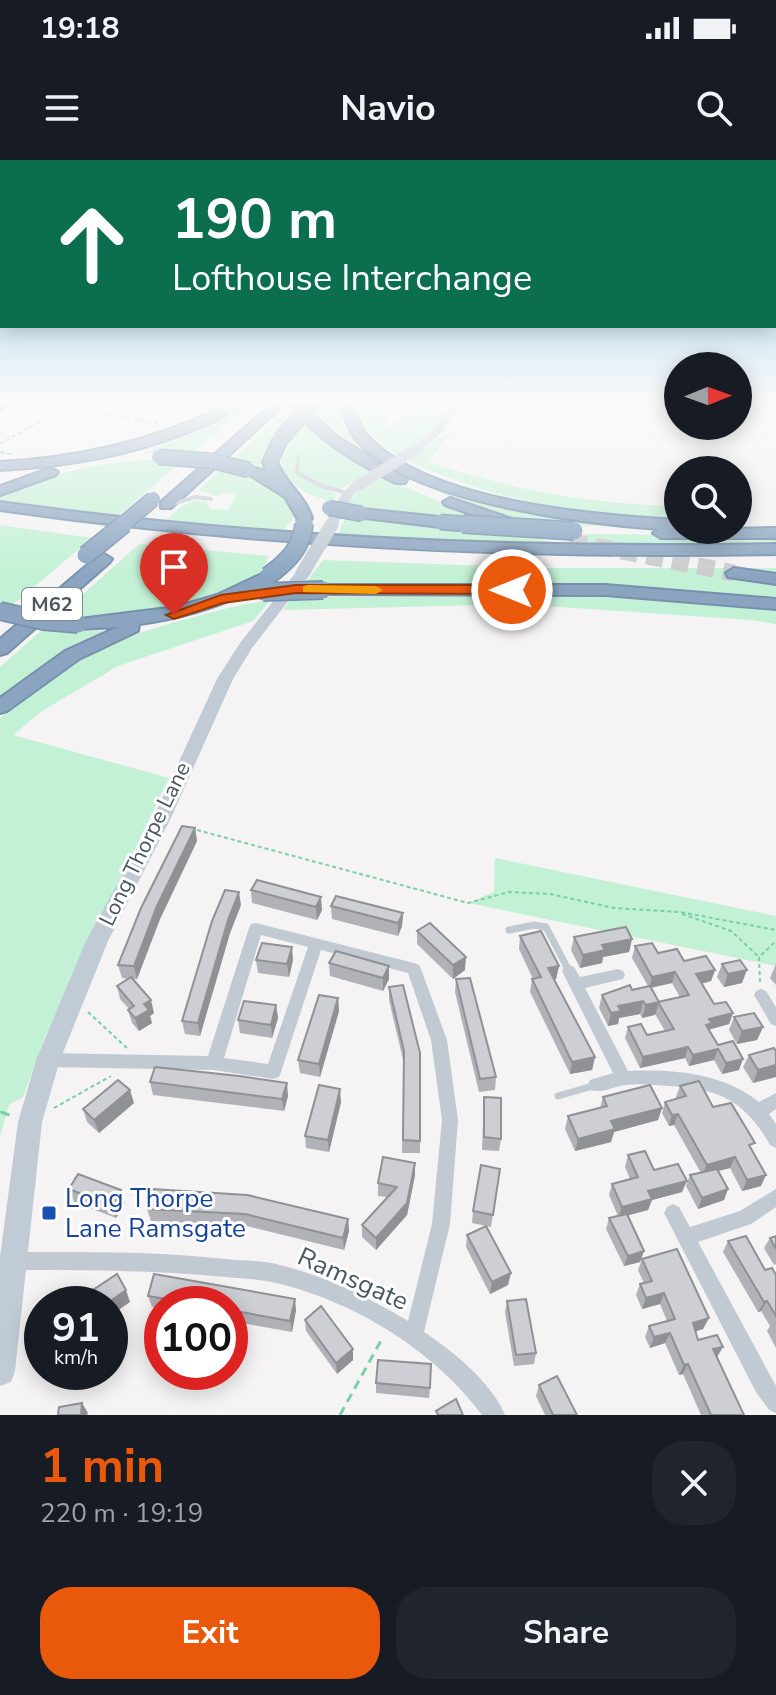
<!DOCTYPE html>
<html lang="en">
<head>
<meta charset="utf-8">
<style>
	body { margin:0; font-family:"Nunito Sans",sans-serif; background:#20242c; color:#f1f3f6; height:100vh; display:flex; flex-direction:column; font-size:30px; white-space:nowrap }
	* { box-sizing:border-box; margin:0 }
	p { font-size:26px; color:#9ea1a6 }
	.icon { flex:none; width:44px; height:44px; fill:none; stroke:currentColor; stroke-width:2; stroke-linecap:round; stroke-linejoin:round }
	.map { position:relative; height:1255px; overflow:hidden }
	.side { display:flex; flex-direction:column; background:#171b24; flex:1 }
	.side>* { flex:none }
	.guide { position:absolute; left:0px; top:0px; width:776px; height:168px; box-shadow:0 4px 20px #0003; background:#0b6e4f; color:#fff; overflow:hidden }
	.needle { width:52px; rotate:89deg }
	.tools { position:absolute; left:664px; top:192px; display:grid; gap:16px }
	.tools a { display:grid; place-items:center; width:88px; height:88px; border-radius:50%; background:#171b24; box-shadow:0 4px 20px #0003; font-size:40px }
	.speed { position:absolute; left:24px; top:1126px; display:flex; gap:16px; font-size:40px; font-weight:700; text-align:center }
	.speed>* { display:grid; place-content:center; width:104px; height:104px; border-radius:50%; background:#171b24; box-shadow:0 4px 20px #0003; line-height:1 }
	.speed small { font-size:20px; font-weight:400 }
	.speed .limit { border:12px solid #d22; background:#fff; color:#111 }
	.pin { position:absolute; display:grid; place-items:center; width:68px; height:68px; color:#fff; margin:-82px -34px; border-radius:50% 50% 50% 0; rotate:-45deg; box-shadow:0 0 8px #0007 }
	.pin .icon { rotate:45deg }
	.me { position:absolute; width:88px; margin:-44px; rotate:270deg; stroke-linejoin:round; filter:drop-shadow(0 0 6px #0008) }
	.turn { display:flex; align-items:center; gap:28px; height:168px; padding:0 40px; font-size:36px }
	.turn .icon { width:104px; height:104px; stroke-width:2.5 }
	.turn b { display:block; font-size:56px; line-height:68px }
	.round { display:grid; place-items:center; flex:none; width:84px; height:84px; border-radius:32px; background:#20242c }
	.headline { display:flex; align-items:center; justify-content:space-between; height:136px; padding:0 40px }
	h1 { font-size:48px; font-weight:700; line-height:60px; color:#ea580c }
	.action { display:flex; gap:16px; margin-top:auto; padding:16px 40px }
	.action a { flex:1; height:92px; border-radius:32px; background:#ea580c; color:#fff; font-size:32px; font-weight:700; line-height:92px; text-align:center }
	.action a+a { background:#20242c; color:#f1f3f6 }
	.status { display:flex; justify-content:space-between; align-items:center; height:56px; padding:0 40px; background:#171b24; direction:ltr }
	.status svg { height:22px; fill:currentColor }
	header { display:flex; justify-content:space-between; align-items:center; height:104px; padding:0 40px; background:#171b24; font-size:36px; font-weight:700 }
	.map>svg:first-child { display:block }
</style>
</head>
<body>
<div class="status"><b>19:18</b><svg viewBox="0 0 49 12"><path d="M0 12V9h3v3zM5 12V6h3v6zM10 12V3h3v9zM15 12V0h3v12zM26 1h20v11H26zM47 4h2v5h-2z"/></svg></div>
<header><svg class="icon" aria-label="menu" viewBox="0 0 24 24"><path d="M4 6h16M4 12h16M4 18h16"/></svg>Navio<svg class="icon" aria-label="search" viewBox="0 0 24 24"><circle cx="10" cy="10" r="6"/><path d="M15 15l6 6"/></svg></header>
<div class="map">
<svg width="776" height="1255" viewBox="0 0 776 1255">
	<rect width="100%" height="100%" fill="#f5f3f3"/>
	<g fill="#c3f1d5">
		<path d="M243,241H255L192,294L143,293L198,272Z"/>
		<path d="M297,241H304L293,248L295,251L287,253L290,260L267,291L266,311L232,300Z"/>
		<path d="M323,241H336L344,263L366,287L361,288L336,272L316,250Z"/>
		<path d="M353,241H378L391,266L414,248L445,252L427,275L397,296L366,269Z"/>
		<path d="M303,264L340,293L372,311L339,330L323,328L337,334L333,343L305,332L283,315L281,294Z"/>
		<path d="M449,274L429,302C518,331 584,343 678,346V360C580,355 498,342 408,301L443,275Z"/>
		<path d="M146,300L181,302L118,356L0,340V337C47,314 94,303 146,300Z"/>
		<path d="M221,309C249,312 289,325 295,356L283,371L166,360C179,348 189,338 206,342L211,349L228,350L237,333H220L218,337L199,330Z"/>
		<path d="M383,317L484,361L346,346L359,329Z"/>
		<path d="M446,331L543,356L650,368L521,363L440,333Z"/>
		<path d="M346,355L510,370L554,383L583,380L587,374L776,376V382L555,385L338,375Z"/>
		<path d="M0,365L92,378L9,448L0,444Z"/>
		<path d="M139,384L269,396C267,401 264,408 260,412C235,441 124,462 87,458C79,457 71,454 63,452Z"/>
		<path d="M323,400L546,408H776V414L742,411L722,417L776,424V439L604,426L304,425Z"/>
		<path d="M592,436L776,450V464L752,460L515,444L283,450L291,439L324,437Z"/>
		<path d="M270,441L253,461L118,506L42,551L13,575L169,618L44,879L23,937L9,945L0,976V558C65,503 108,479 191,458C217,451 242,443 270,441Z"/>
		<path d="M42,470L108,471L45,504L0,538V507Z"/>
		<path d="M495,698L776,756V806L468,743L494,732Z"/>
	</g>
	<g fill="none" stroke-linecap="round" stroke-linejoin="round">
		<path stroke="#caccce" stroke-width="17" stroke-dasharray="17 9" stroke-linecap="butt" d="M570,381L734,413"/>
		<g stroke="#7690ad" stroke-width="4">
			<g id="motorway">
				<path d="M275,241H288L171,348H161V342Z"/>
				<path d="M338,241H350C355,251 359,265 366,274C426,342 592,355 678,360V370L776,368V378H661L653,373L660,369C585,364 396,341 353,275C347,265 343,252 338,241Z"/>
				<path d="M293,243H301L336,276L407,320L405,323H395C356,302 318,281 291,246Z"/>
				<path d="M217,250L227,253C217,262 201,267 189,272C128,296 65,307 0,310V302C77,298 146,282 217,250Z"/>
				<path d="M280,276L287,280L277,302C287,326 304,334 312,358L309,361H299L285,337L242,310L249,306L267,312L263,302L273,280Z"/>
				<path d="M51,308L58,312L56,315L0,335V326Z"/>
				<path d="M450,338L524,363L527,366L519,371L514,369L445,345L443,342Z"/>
				<path d="M0,342C258,378 516,389 776,384V394C515,399 258,387 0,350Z"/>
				<path d="M362,349L440,357L448,362L440,367L357,357V351Z"/>
				<path d="M104,394L112,399L110,402L7,493L0,495V479L98,396Z"/>
				<path d="M734,408L776,414V424L728,417L726,413Z"/>
				<path d="M268,411L276,416L274,420C231,443 187,458 139,464L138,471L79,499L7,551L0,553V538L65,491L118,467L78,469L69,464L72,460L176,447L217,435Z"/>
				<path d="M323,425H605L776,439V449L605,435L317,434L314,430Z"/>
			</g>
		</g>
		<g stroke="#7ad0a6" stroke-width="2" stroke-dasharray="4 3" stroke-linecap="butt">
			<path d="M78,250L158,263L159,266"/>
			<path d="M0,284L47,257"/>
			<path d="M0,292L11,294"/>
			<path d="M197,670L468,743L509,732L550,734L614,748L680,752L776,770"/>
			<path d="M682,754L731,771L759,797"/>
			<path d="M760,822L759,797L776,781"/>
			<path d="M88,852L127,888"/>
			<path d="M54,948L111,916"/>
			<path d="M0,952L7,954"/>
		</g>
		<g stroke="#7ad0a6" stroke-width="3" stroke-dasharray="9 6" stroke-linecap="butt">
			<path d="M1,952L12,956"/>
			<path d="M340,1255L383,1177"/>
		</g>
		<g stroke="#c1cad2" stroke-width="4">
			<path d="M20,241L62,249L76,241"/>
			<path d="M298,297L297,313L324,327L348,333"/>
			<path d="M171,344L196,337L211,339"/>
		</g>
		<g stroke="#c1cad2" stroke-width="7">
			<path d="M509,770L534,765L546,767L569,811"/>
			<path d="M558,936L596,925"/>
		</g>
		<g fill="#c1cad2" fill-rule="evenodd">
			<path d="M256,763L414,803L419,805L421,809L447,880L458,960L450,1064L424,1172C453,1191 492,1223 505,1255H482C434,1191 358,1144 281,1124C263,1119 244,1119 226,1117C155,1110 84,1110 12,1110L5,1108L3,1101L5,1094L12,1092C83,1092 154,1091 225,1099C243,1101 262,1100 280,1105C325,1116 368,1137 408,1161L432,1064L442,960L431,880L408,813L321,790L281,912L279,917L273,919L214,910L48,907L42,905L40,900L42,895L48,893L208,896L249,768L251,764ZM261,775L308,787L268,904L224,898Z"/>
			<path d="M569,805L574,807L580,817L618,809L623,811L625,815L623,819L585,828L628,911C673,909 723,913 759,942L776,933V949L769,954L776,964V988L770,985C745,941 720,929 670,926C655,925 641,923 626,925C615,926 601,934 590,930L588,925L590,920L613,913L562,811L564,807Z"/>
			<path d="M761,829L766,831L776,847V866L771,864L754,835L756,831Z"/>
			<path d="M776,1029V1047L751,1064L698,1082L776,1226V1253L769,1250L756,1232L664,1053L667,1047L673,1044L679,1047L690,1067L740,1051Z"/>
		</g>
		<g fill="#c1cbd6" fill-rule="evenodd">
			<path d="M453,241H463L441,273L421,291H413V287L433,269Z"/>
			<path d="M353,323L363,326L353,335L336,366H328L326,363L342,333Z"/>
			<path d="M302,410L309,414L252,488L233,519L170,660L108,781L60,900L42,962L15,1211L11,1222L0,1226V1097L18,962L36,900L86,781L152,660L217,519L240,483L297,411Z"/>
		</g>
		<use href="#motorway" fill="#8ba5c1" fill-rule="evenodd"/>
		<g stroke="#7690ad" stroke-width="17" stroke-linecap="butt">
			<g id="motorway-bridge-far1">
				<path d="M280,280L314,241"/>
				<path d="M159,297L213,301L249,310"/>
				<path d="M329,348L362,354"/>
				<path d="M304,358V366"/>
				<path d="M440,362L493,366"/>
				<path d="M121,366L153,339"/>
			</g>
		</g>
		<g stroke="#7690ad" stroke-width="20" stroke-linecap="butt">
			<g id="motorway-bridge">
				<path d="M463,364L574,371"/>
				<path d="M86,395L124,364"/>
				<path d="M268,416C287,402 302,388 304,364"/>
				<path d="M263,432L323,430"/>
				<path d="M0,451L44,461L78,464"/>
			</g>
		</g>
		<path stroke="#c1cbd6" stroke-width="11" d="M357,326L417,289"/>
		<path stroke="#c1cbd6" stroke-width="14" d="M302,414L332,364"/>
		<use href="#motorway-bridge-far1" stroke="#8ba5c1" stroke-width="14"/>
		<use href="#motorway-bridge" stroke="#8ba5c1" stroke-width="17"/>
	</g>
	<g fill="#b0b2b7" fill-rule="evenodd">
		<path d="M46,241H68L61,244Z"/>
		<path d="M195,668L197,681L160,759L137,819H132L154,853L150,856L152,863L139,871L132,863L128,850L129,849L120,839L117,826L128,819L122,818L118,805Z"/>
		<path d="M257,720L322,750L317,760L252,743L251,730Z"/>
		<path d="M241,745L230,773L200,876L185,874L182,861Z"/>
		<path d="M331,746L403,753L402,766L398,776L332,759Z"/>
		<path d="M417,771L465,810L453,819L417,784Z"/>
		<path d="M520,776L559,806L556,819L554,820L595,897L592,910L570,914L530,832L532,819H533L519,789Z"/>
		<path d="M574,777L632,779L629,792L603,797L602,803L580,808L571,790Z"/>
		<path d="M635,786L715,810L711,821L701,824L714,844L733,853L729,864L709,870L718,885L739,910L722,914L714,900L689,906L685,898L640,908L625,878L628,867L647,875L665,871L655,854L642,858L640,854L619,858L618,864L608,866L599,848L602,835L648,826L632,798ZM672,823L680,837L659,842L651,828Z"/>
		<path d="M256,800H293L289,817L258,813Z"/>
		<path d="M329,803L389,819L383,831L330,816Z"/>
		<path d="M722,804L742,823L724,827L717,817Z"/>
		<path d="M776,804V825L770,818Z"/>
		<path d="M456,819L496,917L495,930L479,932L455,832Z"/>
		<path d="M403,825L420,981V993H402L404,904L389,840V827Z"/>
		<path d="M338,838L339,851L320,917L300,913L298,900Z"/>
		<path d="M276,845L278,858L272,878L240,873L238,860Z"/>
		<path d="M734,857L763,867L757,880L737,884L729,870Z"/>
		<path d="M776,891L753,923L743,907L749,895Z"/>
		<path d="M150,922L288,936L284,951L153,935Z"/>
		<path d="M680,926L713,947L752,990L761,1026L742,1031L730,1008L718,1011L728,1029L724,1040L698,1049L686,1026L690,1015L701,1013L674,965L669,966L662,953L665,942L677,939L676,937Z"/>
		<path d="M484,937L501,979L499,991L482,990Z"/>
		<path d="M603,937L662,948L658,960L614,972L611,982L575,991L565,969L568,956L600,948Z"/>
		<path d="M341,942L329,992L306,988L305,976Z"/>
		<path d="M134,943L99,973L87,962L83,949Z"/>
		<path d="M628,995L654,1010L682,1032L652,1040L648,1050L628,1055L644,1091L640,1102L624,1106L606,1069L609,1058L618,1056L609,1035L612,1024L630,1019L625,1007Z"/>
		<path d="M415,1003V1015L407,1055L376,1090L362,1077V1065L387,1037L378,1036V1023Z"/>
		<path d="M500,1009L491,1067L472,1063L473,1051Z"/>
		<path d="M69,1029L121,1030L125,1043L116,1058L74,1042Z"/>
		<path d="M147,1049L348,1059L349,1071L344,1090L247,1066L151,1061Z"/>
		<path d="M467,1075L508,1125L490,1134L466,1087Z"/>
		<path d="M776,1076V1104L774,1105L764,1088L770,1078Z"/>
		<path d="M728,1081L765,1110L776,1115V1188L767,1171L770,1166L761,1151L758,1152L723,1092Z"/>
		<path d="M642,1099L709,1158L703,1169L695,1171L698,1180L717,1197L744,1255H701L683,1214L679,1215L665,1183L650,1188L645,1177L649,1166L667,1161L660,1144L642,1149L636,1135L640,1124L644,1123L638,1110Z"/>
		<path d="M148,1136L296,1150L292,1172L230,1161V1144H162V1149L152,1147Z"/>
		<path d="M507,1141L536,1193L534,1204L514,1206L505,1152Z"/>
		<path d="M305,1160L353,1189V1200L337,1214L306,1171Z"/>
		<path d="M376,1223L430,1228L429,1238L376,1233Z"/>
		<path d="M539,1225L577,1255H545L536,1236Z"/>
	</g>
	<g fill="#909195">
		<path d="M0,241H17L16,243L0,252Z"/>
		<path d="M195,668L197,681L160,759L137,819L134,806L157,746Z"/>
		<path d="M239,732L241,745L230,773L200,876L198,863L228,760Z"/>
		<path d="M321,737L322,750L317,760L316,747Z"/>
		<path d="M403,753L402,766L398,776V763Z"/>
		<path d="M632,779L629,792L603,797L602,803L580,808L583,795L602,785Z"/>
		<path d="M292,787L293,800L289,817L287,804Z"/>
		<path d="M466,797L465,810L453,819V805Z"/>
		<path d="M389,806V819L383,831V818Z"/>
		<path d="M559,806L556,819L546,821L548,808Z"/>
		<path d="M715,810L711,821L692,826L696,814Z"/>
		<path d="M747,810L742,823L724,827L728,814Z"/>
		<path d="M675,812L672,823L649,828L652,817Z"/>
		<path d="M338,838L339,851L320,917L319,904Z"/>
		<path d="M151,840L154,853L150,856L152,863L139,871L135,858L144,844Z"/>
		<path d="M643,841L640,854L619,858L618,864L608,866L611,853L618,846Z"/>
		<path d="M659,842L655,855L642,858L646,845Z"/>
		<path d="M276,845L278,858L272,878L271,865Z"/>
		<path d="M733,853L729,864L710,869L708,875L702,876L709,859Z"/>
		<path d="M763,867L757,880L737,884L742,871Z"/>
		<path d="M688,887L685,898L640,908L643,897Z"/>
		<path d="M718,889L714,900L689,906L693,895Z"/>
		<path d="M595,897L592,910L570,914L572,902Z"/>
		<path d="M743,899L739,910L722,914L726,903Z"/>
		<path d="M776,905V917L753,923L758,910Z"/>
		<path d="M287,923L288,936L284,951L282,939Z"/>
		<path d="M340,929L341,942L329,992L328,980Z"/>
		<path d="M130,930L134,943L99,973L94,960Z"/>
		<path d="M662,948L658,960L614,972L611,982L575,991L578,979L611,961Z"/>
		<path d="M678,954L674,965L669,966L672,955Z"/>
		<path d="M735,997L730,1008L702,1015L707,1005Z"/>
		<path d="M415,1003V1015L407,1055L376,1090V1078Z"/>
		<path d="M766,1015L761,1026L742,1031L747,1020Z"/>
		<path d="M687,1021L682,1032L652,1040L648,1050L618,1058L622,1047L648,1031Z"/>
		<path d="M728,1029L724,1040L698,1049L702,1038Z"/>
		<path d="M121,1030L125,1043L116,1058L111,1046Z"/>
		<path d="M348,1059L349,1071L344,1090L343,1078Z"/>
		<path d="M644,1091L640,1102L624,1106L628,1096Z"/>
		<path d="M511,1113L508,1125L490,1134L492,1122Z"/>
		<path d="M126,1130L130,1142L110,1156V1144H106Z"/>
		<path d="M664,1133L660,1144L642,1149L646,1138Z"/>
		<path d="M295,1139L296,1150L292,1172L290,1161Z"/>
		<path d="M767,1141L761,1151L758,1152L764,1142Z"/>
		<path d="M709,1158L703,1169L688,1174L693,1163Z"/>
		<path d="M670,1173L665,1183L650,1188L654,1177Z"/>
		<path d="M723,1187L717,1197L713,1189Z"/>
		<path d="M353,1189V1200L337,1214L336,1203Z"/>
		<path d="M688,1204L683,1214L679,1215L684,1205Z"/>
		<path d="M82,1243L88,1253L87,1255H81Z"/>
	</g>
	<g fill="#cdcfd5" stroke="#909195" stroke-width="2">
		<path d="M182,666L195,668L157,746L134,806L118,805L141,748Z"/>
		<path d="M257,720L321,737L316,747L251,730Z"/>
		<path d="M225,730L239,732L228,760L198,863L182,861L212,761Z"/>
		<path d="M336,736L403,753L398,763L331,746Z"/>
		<path d="M430,763L466,797L453,805L417,771Z"/>
		<path d="M626,767L632,779L602,785L605,790L583,795L574,777Z"/>
		<path d="M541,771L559,806L548,808L595,897L572,902L532,819L541,817L520,776Z"/>
		<path d="M262,783L292,787L287,804L256,800Z"/>
		<path d="M652,783L658,793L677,789L684,801L706,796L715,810L696,814L714,844L726,842L733,853L709,859L712,863L706,865L718,885L733,881L743,899L726,903L718,889L693,895L688,887L643,897L628,867L641,864L647,875L674,869L658,842L689,835L675,812L652,817L635,786Z"/>
		<path d="M336,791L389,806L383,818L329,803Z"/>
		<path d="M740,800L747,810L728,814L722,804Z"/>
		<path d="M131,817L151,840L144,844L149,850L135,858L128,850L134,846L117,826Z"/>
		<path d="M470,818L496,917L480,919L456,819Z"/>
		<path d="M403,825L420,893V981L403,980L404,891L389,827Z"/>
		<path d="M630,825L632,830L650,826L659,842L646,845L643,841L618,846L621,851L611,853L602,835Z"/>
		<path d="M319,835L338,838L319,904L298,900Z"/>
		<path d="M244,841L276,845L271,865L238,860Z"/>
		<path d="M754,853L763,867L742,871L734,857Z"/>
		<path d="M774,888L776,891V905L758,910L749,895Z"/>
		<path d="M155,907L239,916L287,923L282,939L150,922Z"/>
		<path d="M118,920L130,930L94,960L83,949Z"/>
		<path d="M699,921L713,947L731,943L755,983L749,985L766,1015L747,1020L735,997L707,1005L678,954L672,955L665,942L686,936L680,926Z"/>
		<path d="M319,925L340,929L328,980L305,976Z"/>
		<path d="M650,925L662,948L611,961L615,969L578,979L568,956L607,946L603,937Z"/>
		<path d="M484,937L501,938V979L484,977Z"/>
		<path d="M645,991L654,1010L678,1004L687,1021L648,1031L652,1039L622,1047L612,1024L638,1017L628,995Z"/>
		<path d="M383,997L415,1003L407,1043L376,1078L362,1065L397,1027L378,1023Z"/>
		<path d="M481,1005L500,1009L493,1055L473,1051Z"/>
		<path d="M717,1009L728,1029L702,1038L690,1015Z"/>
		<path d="M78,1014L121,1030L111,1046L69,1029Z"/>
		<path d="M152,1029L247,1035L348,1059L343,1078L245,1054L147,1049Z"/>
		<path d="M627,1054L644,1091L628,1096L609,1058Z"/>
		<path d="M486,1066L511,1113L492,1122L467,1075Z"/>
		<path d="M746,1076L765,1110L772,1108L776,1115V1156L767,1141L764,1142L728,1081Z"/>
		<path d="M776,1076V1089L770,1078Z"/>
		<path d="M677,1089L709,1158L693,1163L698,1180L717,1175L723,1187L713,1189L744,1255H711L688,1204L684,1205L670,1173L654,1177L649,1166L675,1159L664,1133L646,1138L640,1124L652,1121L642,1099Z"/>
		<path d="M117,1114L126,1130L106,1144H72Z"/>
		<path d="M154,1114L295,1139L290,1161L230,1150V1144H195L148,1136Z"/>
		<path d="M526,1139L536,1193L516,1195L507,1141Z"/>
		<path d="M321,1146L353,1189L336,1203L305,1160Z"/>
		<path d="M378,1200L431,1204L430,1228L376,1223Z"/>
		<path d="M557,1216L577,1255H553L539,1225Z"/>
		<path d="M456,1239L463,1255H438L436,1251Z"/>
		<path d="M82,1243L81,1255H58L59,1247Z"/>
	</g>
	<linearGradient id="sky" x2="0" y2="1"><stop stop-color="#85c3ea"/><stop offset="0.58" stop-color="#fafafa"/><stop offset="1" stop-color="#fafafa" stop-opacity="0"/></linearGradient>
	<rect width="776" height="417" fill="url(#sky)"/>
	<path fill="#ea580c" stroke="#983908" stroke-width="2" d="M296,425H512L519,430L512,434L296,433L223,443L174,459L166,455L221,435Z"/>
	<path fill="#f59e0b" d="M308,425L376,426L383,430L376,434L303,432V426Z"/>
	<rect fill="#1a4fb4" stroke="#fff" stroke-width="3" x="41" y="1045" width="16" height="16" rx="4"/>
	<g text-anchor="middle" dominant-baseline="central" stroke-width="6" stroke-linejoin="round" paint-order="stroke">
		<rect fill="#fff" stroke="#808990" stroke-width="2" x="22" y="428" width="60" height="32" rx="6"/>
		<g font-size="20" font-weight="bold" fill="#4a5661">
			<text x="52" y="444">M62</text>
		</g>
		<g font-size="22" fill="#4a5661" stroke="#fff">
			<text transform="translate(145 684) rotate(-64)">Long Thorpe Lane</text>
		</g>
		<g font-size="26" fill="#164399" stroke="#fff" text-anchor="start">
			<text x="65" y="1038">Long Thorpe<tspan x="65" dy="30">Lane Ramsgate</tspan></text>
		</g>
		<g font-size="26" fill="#4a5661" stroke="#fff">
			<text transform="translate(353 1119) rotate(24)">Ramsgate</text>
		</g>
	</g>
</svg>
<div class="tools">
<a><svg class="needle" viewBox="-14 -14 28 28"><path d="M0-13l5 13h-10z" fill="#e53935"/><path d="M0 13l5-13h-10z" fill="#9ea1a6"/></svg></a>
<a><svg class="icon" aria-label="search" viewBox="0 0 24 24"><circle cx="10" cy="10" r="6"/><path d="M15 15l6 6"/></svg></a>
</div>
<div class="speed"><div>91<small>km/h</small></div><div class="limit">100</div></div>
<div class="pin" style="left:174px;top:455px;background:#d93025"><svg class="icon" aria-label="arrive" viewBox="0 0 24 24"><path d="M6 21V4h12l-3 4 3 4H6"/></svg></div>
<svg class="me" style="left:512px;top:430px" viewBox="-20 -20 40 40"><circle r="17" fill="#ea580c" stroke="#fff" stroke-width="3"/><path d="M0-11L8 9 0 5-8 9z" fill="#fff"/></svg>
<div class="guide">
<div class="turn"><svg class="icon" aria-label="ahead" viewBox="0 0 24 24"><path d="M12 20V5M6 11l6-6 6 6"/></svg><div><b>190 m</b>Lofthouse Interchange</div></div>
</div>
</div>
<section class="side">
<div class="headline"><div><h1>1 min</h1><p>220 m · 19:19</p></div><a class="round"><svg class="icon" aria-label="close" viewBox="0 0 24 24"><path d="M6 6l12 12M18 6L6 18"/></svg></a></div>
<div class="action"><a>Exit</a><a>Share</a></div>
</section>
</body>
</html>
